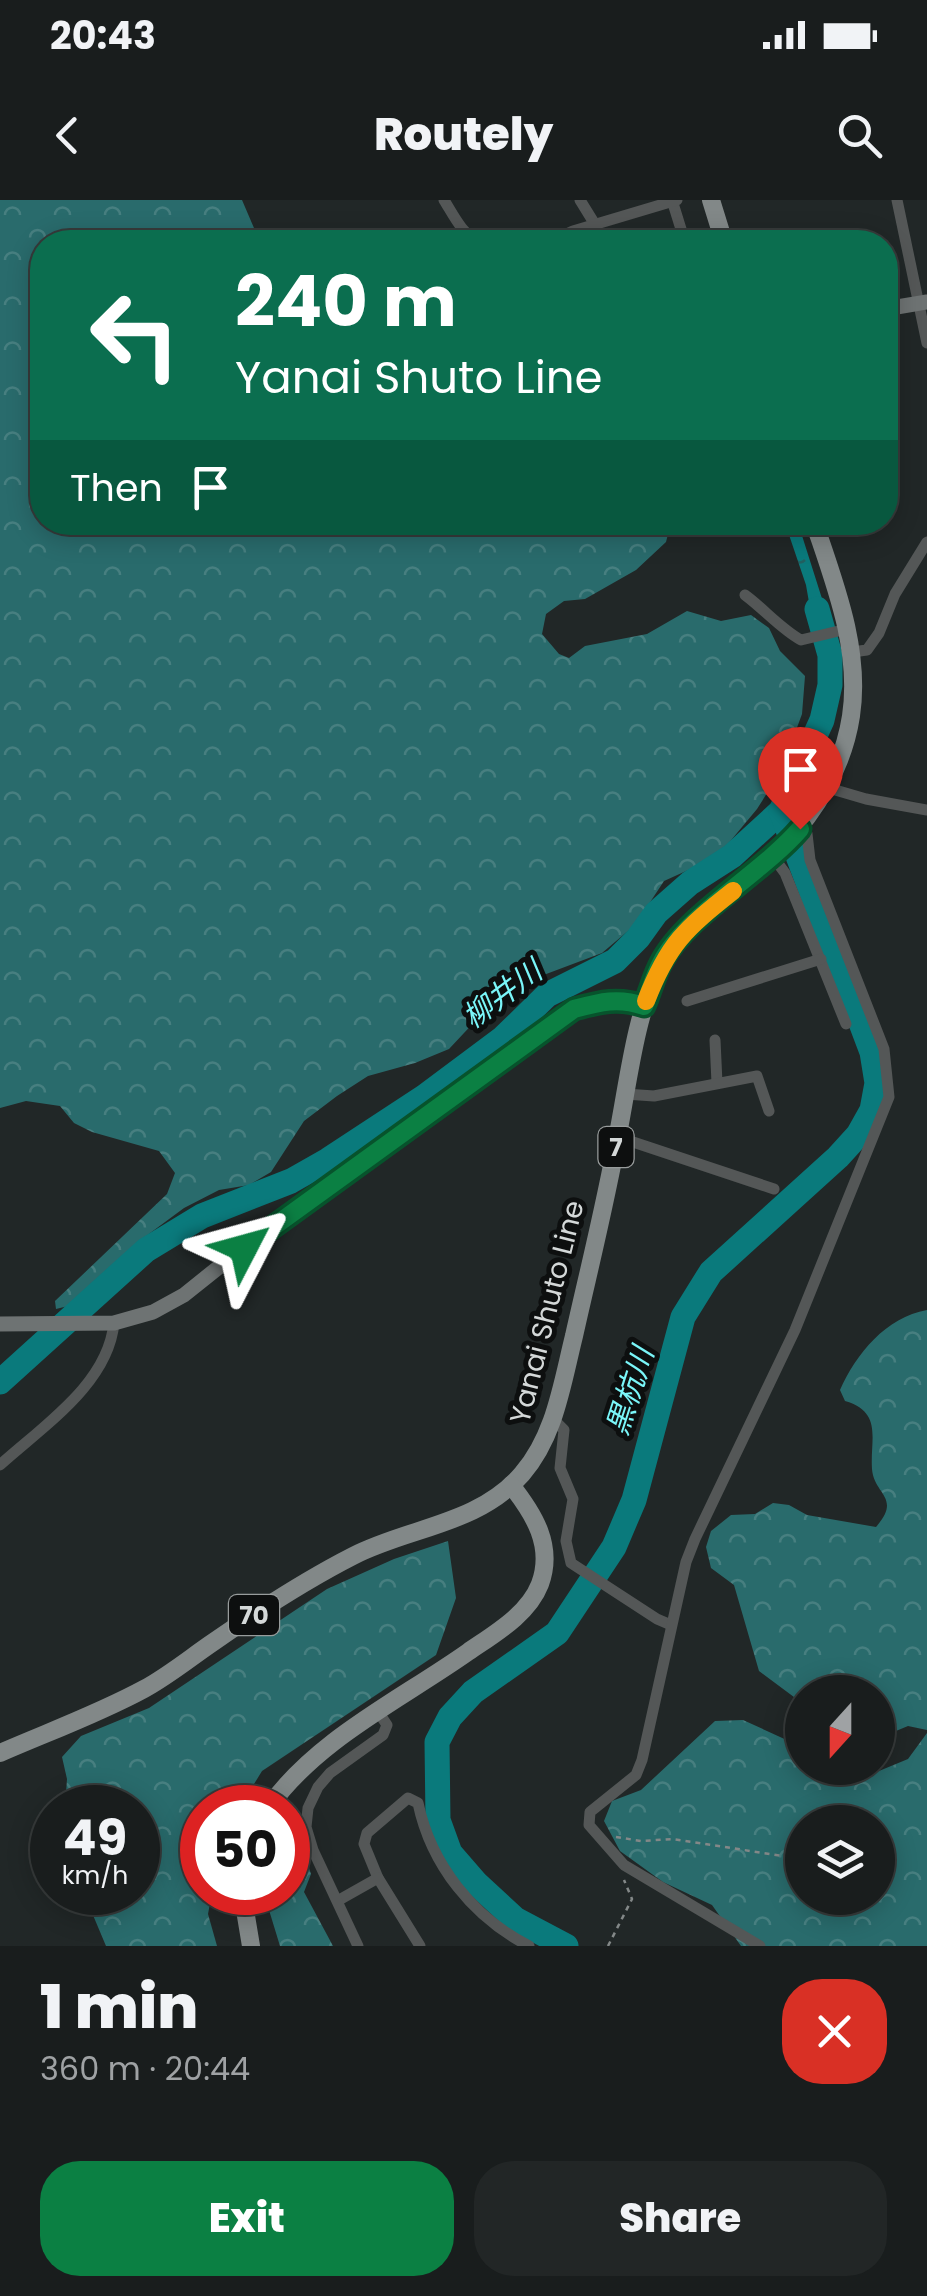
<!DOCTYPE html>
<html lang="en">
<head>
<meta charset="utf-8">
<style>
	body { margin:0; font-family:Poppins,"Noto Sans JP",sans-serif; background:#222626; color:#f1f3f6; height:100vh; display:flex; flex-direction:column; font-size:38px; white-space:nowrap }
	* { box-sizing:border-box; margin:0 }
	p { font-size:32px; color:#9fa2a4 }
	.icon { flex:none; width:55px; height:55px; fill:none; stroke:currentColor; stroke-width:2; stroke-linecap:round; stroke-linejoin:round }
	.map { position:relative; height:1746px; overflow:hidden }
	.panel { display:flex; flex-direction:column; background:#191d1d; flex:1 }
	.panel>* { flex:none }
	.hud { position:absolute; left:30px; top:30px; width:868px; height:305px; border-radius:40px; box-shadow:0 5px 25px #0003,0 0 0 2px #373b3b; background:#0b6e4f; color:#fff; overflow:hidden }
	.needle { width:65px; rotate:201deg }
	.buttons { position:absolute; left:785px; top:1475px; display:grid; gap:20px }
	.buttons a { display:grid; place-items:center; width:110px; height:110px; border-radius:50%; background:#191d1d; box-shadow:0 5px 25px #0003,0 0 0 2px #373b3b; font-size:50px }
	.speed { position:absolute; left:30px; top:1585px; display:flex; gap:20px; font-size:50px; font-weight:700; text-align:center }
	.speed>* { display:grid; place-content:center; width:130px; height:130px; border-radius:50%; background:#191d1d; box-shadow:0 5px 25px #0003,0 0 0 2px #373b3b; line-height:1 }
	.speed small { font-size:25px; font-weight:400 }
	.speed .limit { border:15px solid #d22; background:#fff; color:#111 }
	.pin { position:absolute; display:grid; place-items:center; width:85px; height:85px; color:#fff; margin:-102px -42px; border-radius:50% 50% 50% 0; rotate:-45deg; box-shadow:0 0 10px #0007 }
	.pin .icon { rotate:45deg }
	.me { position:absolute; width:110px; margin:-55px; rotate:51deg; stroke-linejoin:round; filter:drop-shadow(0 0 8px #0008) }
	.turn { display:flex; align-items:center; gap:35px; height:210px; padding:0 40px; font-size:45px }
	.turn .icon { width:130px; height:130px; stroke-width:2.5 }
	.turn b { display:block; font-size:70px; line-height:85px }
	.then { display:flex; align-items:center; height:95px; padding:0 40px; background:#0003; gap:20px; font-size:38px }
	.round { display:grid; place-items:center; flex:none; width:105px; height:105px; border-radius:40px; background:#222626 }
	.summary { display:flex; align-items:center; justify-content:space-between; height:170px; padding:0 40px }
	h1 { font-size:60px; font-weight:800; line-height:75px }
	.cta { display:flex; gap:20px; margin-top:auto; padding:20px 40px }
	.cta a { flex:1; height:115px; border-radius:40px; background:#0b8043; color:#fff; font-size:40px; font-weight:800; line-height:115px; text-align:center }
	.cta a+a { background:#222626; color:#f1f3f6 }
	.status { display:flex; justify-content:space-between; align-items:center; height:70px; padding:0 50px; background:#191d1d; direction:ltr }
	.status svg { height:28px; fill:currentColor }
	header { display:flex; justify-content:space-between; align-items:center; height:130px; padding:0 40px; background:#191d1d; font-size:45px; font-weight:800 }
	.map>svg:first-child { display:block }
</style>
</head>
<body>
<div class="status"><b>20:43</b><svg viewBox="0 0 49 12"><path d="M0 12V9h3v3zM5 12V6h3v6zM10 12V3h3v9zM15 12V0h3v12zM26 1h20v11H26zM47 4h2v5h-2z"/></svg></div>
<header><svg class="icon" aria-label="back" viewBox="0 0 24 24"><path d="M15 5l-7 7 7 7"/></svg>Routely<svg class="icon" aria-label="search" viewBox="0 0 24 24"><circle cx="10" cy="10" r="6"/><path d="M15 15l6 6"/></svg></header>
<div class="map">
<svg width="927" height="1746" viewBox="0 0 927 1746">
	<defs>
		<pattern id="forest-crowns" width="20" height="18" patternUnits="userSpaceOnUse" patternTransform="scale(2.5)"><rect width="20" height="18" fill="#296b6c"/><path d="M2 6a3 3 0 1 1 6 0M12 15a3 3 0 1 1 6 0" fill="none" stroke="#477f80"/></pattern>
		<pattern id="water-ripples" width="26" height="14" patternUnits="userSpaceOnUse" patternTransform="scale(2.5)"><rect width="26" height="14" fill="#0a7a7c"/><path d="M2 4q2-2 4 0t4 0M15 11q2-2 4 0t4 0" fill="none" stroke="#226061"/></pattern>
	</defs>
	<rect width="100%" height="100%" fill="#212727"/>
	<g fill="url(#forest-crowns)" fill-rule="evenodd">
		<path d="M0,0H242L260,42H42V322L667,323L670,326L666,342L636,370L585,399L564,401L546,414L542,434L559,454L569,458L585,446L647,434L687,411L721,421L751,415L769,428L780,451L805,476L802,514L781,571L757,609L717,657L664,681L635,725L602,753L517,785L493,802L449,849L415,863L368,876L337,896L304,921L271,972L249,985L219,990L184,1008L138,1042L68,1106L56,1109L55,1101L167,994L175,973L159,951L92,932L74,923L60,906L26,901L0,908Z"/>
		<path d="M927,1110V1530L908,1526L879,1538L878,1492H802V1503L759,1471L734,1385L711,1368L706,1347L711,1331L731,1315L755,1314L773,1303L789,1305L807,1315L876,1327C902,1297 874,1295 872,1269C870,1239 883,1212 845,1201L840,1190C856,1154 886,1117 927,1110Z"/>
		<path d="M448,1341L456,1398L436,1455L262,1571L240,1607L202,1608V1692L212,1693L208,1714L217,1746H106L90,1708L78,1693L138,1692V1608L65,1607L67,1579L62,1557L81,1536L149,1508L327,1389L394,1359Z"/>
		<path d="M743,1520L802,1547V1568L879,1571L908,1559L927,1533V1746H741L712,1705L663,1682L620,1651L604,1621L612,1601L641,1590L715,1521ZM802,1622H878V1698H802Z"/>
		<path d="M288,1621L297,1623L300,1642L311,1674L304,1692L333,1746H280L269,1710L270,1693L288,1692Z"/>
	</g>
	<path fill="url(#water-ripples)" d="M785,323H798L831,427L814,431L806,385Z"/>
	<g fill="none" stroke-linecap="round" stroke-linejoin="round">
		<g stroke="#0a7a7c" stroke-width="25">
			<path d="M0,1182L146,1050L202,1016L291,981L328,960L424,897L503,838L547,795L615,761L638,738L656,713L690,683L732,656L781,611L822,520L830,485V455L817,409"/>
			<path d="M566,1746L515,1719L476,1683L450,1653L438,1620L437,1542L450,1517L473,1492L557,1433L614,1347L634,1300L683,1117L711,1072L838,957L858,935L872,910L877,883L872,852L781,611"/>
		</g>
		<g stroke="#838888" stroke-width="2.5" stroke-dasharray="5 5" stroke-linecap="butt">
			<path d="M616,1637L641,1641L673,1639L802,1659"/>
			<path d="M608,1746L632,1699L624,1680"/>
		</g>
		<g stroke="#545757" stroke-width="11">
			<path d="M444,0C454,16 462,34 479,42"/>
			<path d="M580,0L596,26"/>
			<path d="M672,0L685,42"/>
			<path d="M897,0L927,143"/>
			<path d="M496,42L554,40L573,31L677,0"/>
			<path d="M745,395C764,409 781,429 801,440L847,429"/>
			<path d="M852,452L867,450L879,433L895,394L927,342"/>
			<path d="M825,587L866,599L927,610"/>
			<path d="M774,658L785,673L846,824"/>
			<path d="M687,801L821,759"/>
			<path d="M715,840L717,883"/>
			<path d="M625,894L654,896L757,876L769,911"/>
			<path d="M618,937L774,989"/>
			<path d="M553,1219L564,1230L560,1268L573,1299L566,1341L571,1363L657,1419L671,1425"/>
			<path d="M0,1265C43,1226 108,1184 114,1123"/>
			<path d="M378,1678L364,1644L367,1633L408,1598L418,1603C431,1665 473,1717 529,1746"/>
			<path d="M339,1700L378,1678L420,1746"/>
			<path d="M358,1746L313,1650L306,1627L308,1608L318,1587L330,1573L383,1535L387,1525L379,1513"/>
			<path d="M760,1746L624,1665L589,1625L590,1612L636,1575L642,1560L686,1362L695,1339L795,1130L889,897L884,849L810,660L807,634L802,626"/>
		</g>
		<g stroke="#6e7373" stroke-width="15">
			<path d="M885,109L927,102"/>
			<path d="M0,1124L114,1123L153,1112L184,1095L274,1023L574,809L625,800L644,806"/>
		</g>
		<g stroke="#828888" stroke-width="18">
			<path d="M711,0L724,42"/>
			<path d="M0,1553C48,1532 98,1514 144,1489C168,1476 190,1458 212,1443C258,1411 304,1381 353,1356C409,1327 478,1325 522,1274C555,1236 562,1184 574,1136C589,1069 606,1002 618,934C629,877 635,819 659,766C674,734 708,711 735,690C790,646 840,589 851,516C861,450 835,384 814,322"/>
			<path d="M268,1608C317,1539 400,1500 468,1452C494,1434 528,1415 540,1384C554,1346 534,1314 511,1285"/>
			<path d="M242,1692L251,1746"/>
		</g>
	</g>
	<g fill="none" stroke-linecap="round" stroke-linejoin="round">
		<g stroke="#07532c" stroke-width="25">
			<path id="route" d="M244,1048L574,809C600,802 618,797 644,806C650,792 654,776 661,763C685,716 762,673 800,629"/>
		</g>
		<use href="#route" stroke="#0b8043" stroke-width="18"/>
		<path stroke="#f59e0b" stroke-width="18" d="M646,801C668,744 685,729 733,691"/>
	</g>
	<g text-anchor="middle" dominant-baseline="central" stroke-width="10" stroke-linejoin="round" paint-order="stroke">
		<g fill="#0d0f0f" stroke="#989c9c" stroke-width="2.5">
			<rect x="598.5" y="927" width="35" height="40" rx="8"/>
			<rect x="229" y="1395" width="50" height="40" rx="8"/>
		</g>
		<g font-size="25" font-weight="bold" fill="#d4d8d8">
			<text x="616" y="947">7</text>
			<text x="254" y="1415">70</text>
		</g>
		<g font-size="28" fill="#d4d8d8" stroke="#0d0f0f">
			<text transform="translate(547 1112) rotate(-76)">Yanai Shuto Line</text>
		</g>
		<g font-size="30" font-style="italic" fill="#7af6f9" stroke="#0d0f0f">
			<text transform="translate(502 794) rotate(-37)">柳井川</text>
			<text transform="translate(630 1191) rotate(-72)">黒杭川</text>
		</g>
	</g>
</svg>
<div class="buttons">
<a><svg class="needle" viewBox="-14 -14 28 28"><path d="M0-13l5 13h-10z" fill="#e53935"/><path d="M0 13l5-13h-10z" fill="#9fa2a4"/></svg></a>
<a><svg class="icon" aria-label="layers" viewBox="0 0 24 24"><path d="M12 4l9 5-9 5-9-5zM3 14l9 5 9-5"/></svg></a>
</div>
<div class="speed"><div>49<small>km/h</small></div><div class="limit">50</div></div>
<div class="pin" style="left:800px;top:629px;background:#d93025"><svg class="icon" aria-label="arrive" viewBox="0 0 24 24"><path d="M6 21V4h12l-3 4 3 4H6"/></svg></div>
<svg class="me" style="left:244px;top:1048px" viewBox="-20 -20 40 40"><path d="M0-17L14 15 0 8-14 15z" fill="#0b8043" stroke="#fff" stroke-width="4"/></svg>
<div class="hud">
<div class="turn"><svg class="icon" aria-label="left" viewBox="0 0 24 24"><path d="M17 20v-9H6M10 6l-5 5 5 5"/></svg><div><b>240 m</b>Yanai Shuto Line</div></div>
<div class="then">Then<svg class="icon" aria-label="arrive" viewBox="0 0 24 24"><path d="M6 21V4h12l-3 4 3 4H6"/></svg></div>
</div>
</div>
<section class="panel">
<div class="summary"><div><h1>1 min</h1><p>360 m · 20:44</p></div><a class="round" style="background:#d93025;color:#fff"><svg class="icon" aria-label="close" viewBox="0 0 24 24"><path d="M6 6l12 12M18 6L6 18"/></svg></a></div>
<div class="cta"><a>Exit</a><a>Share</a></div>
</section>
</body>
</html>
